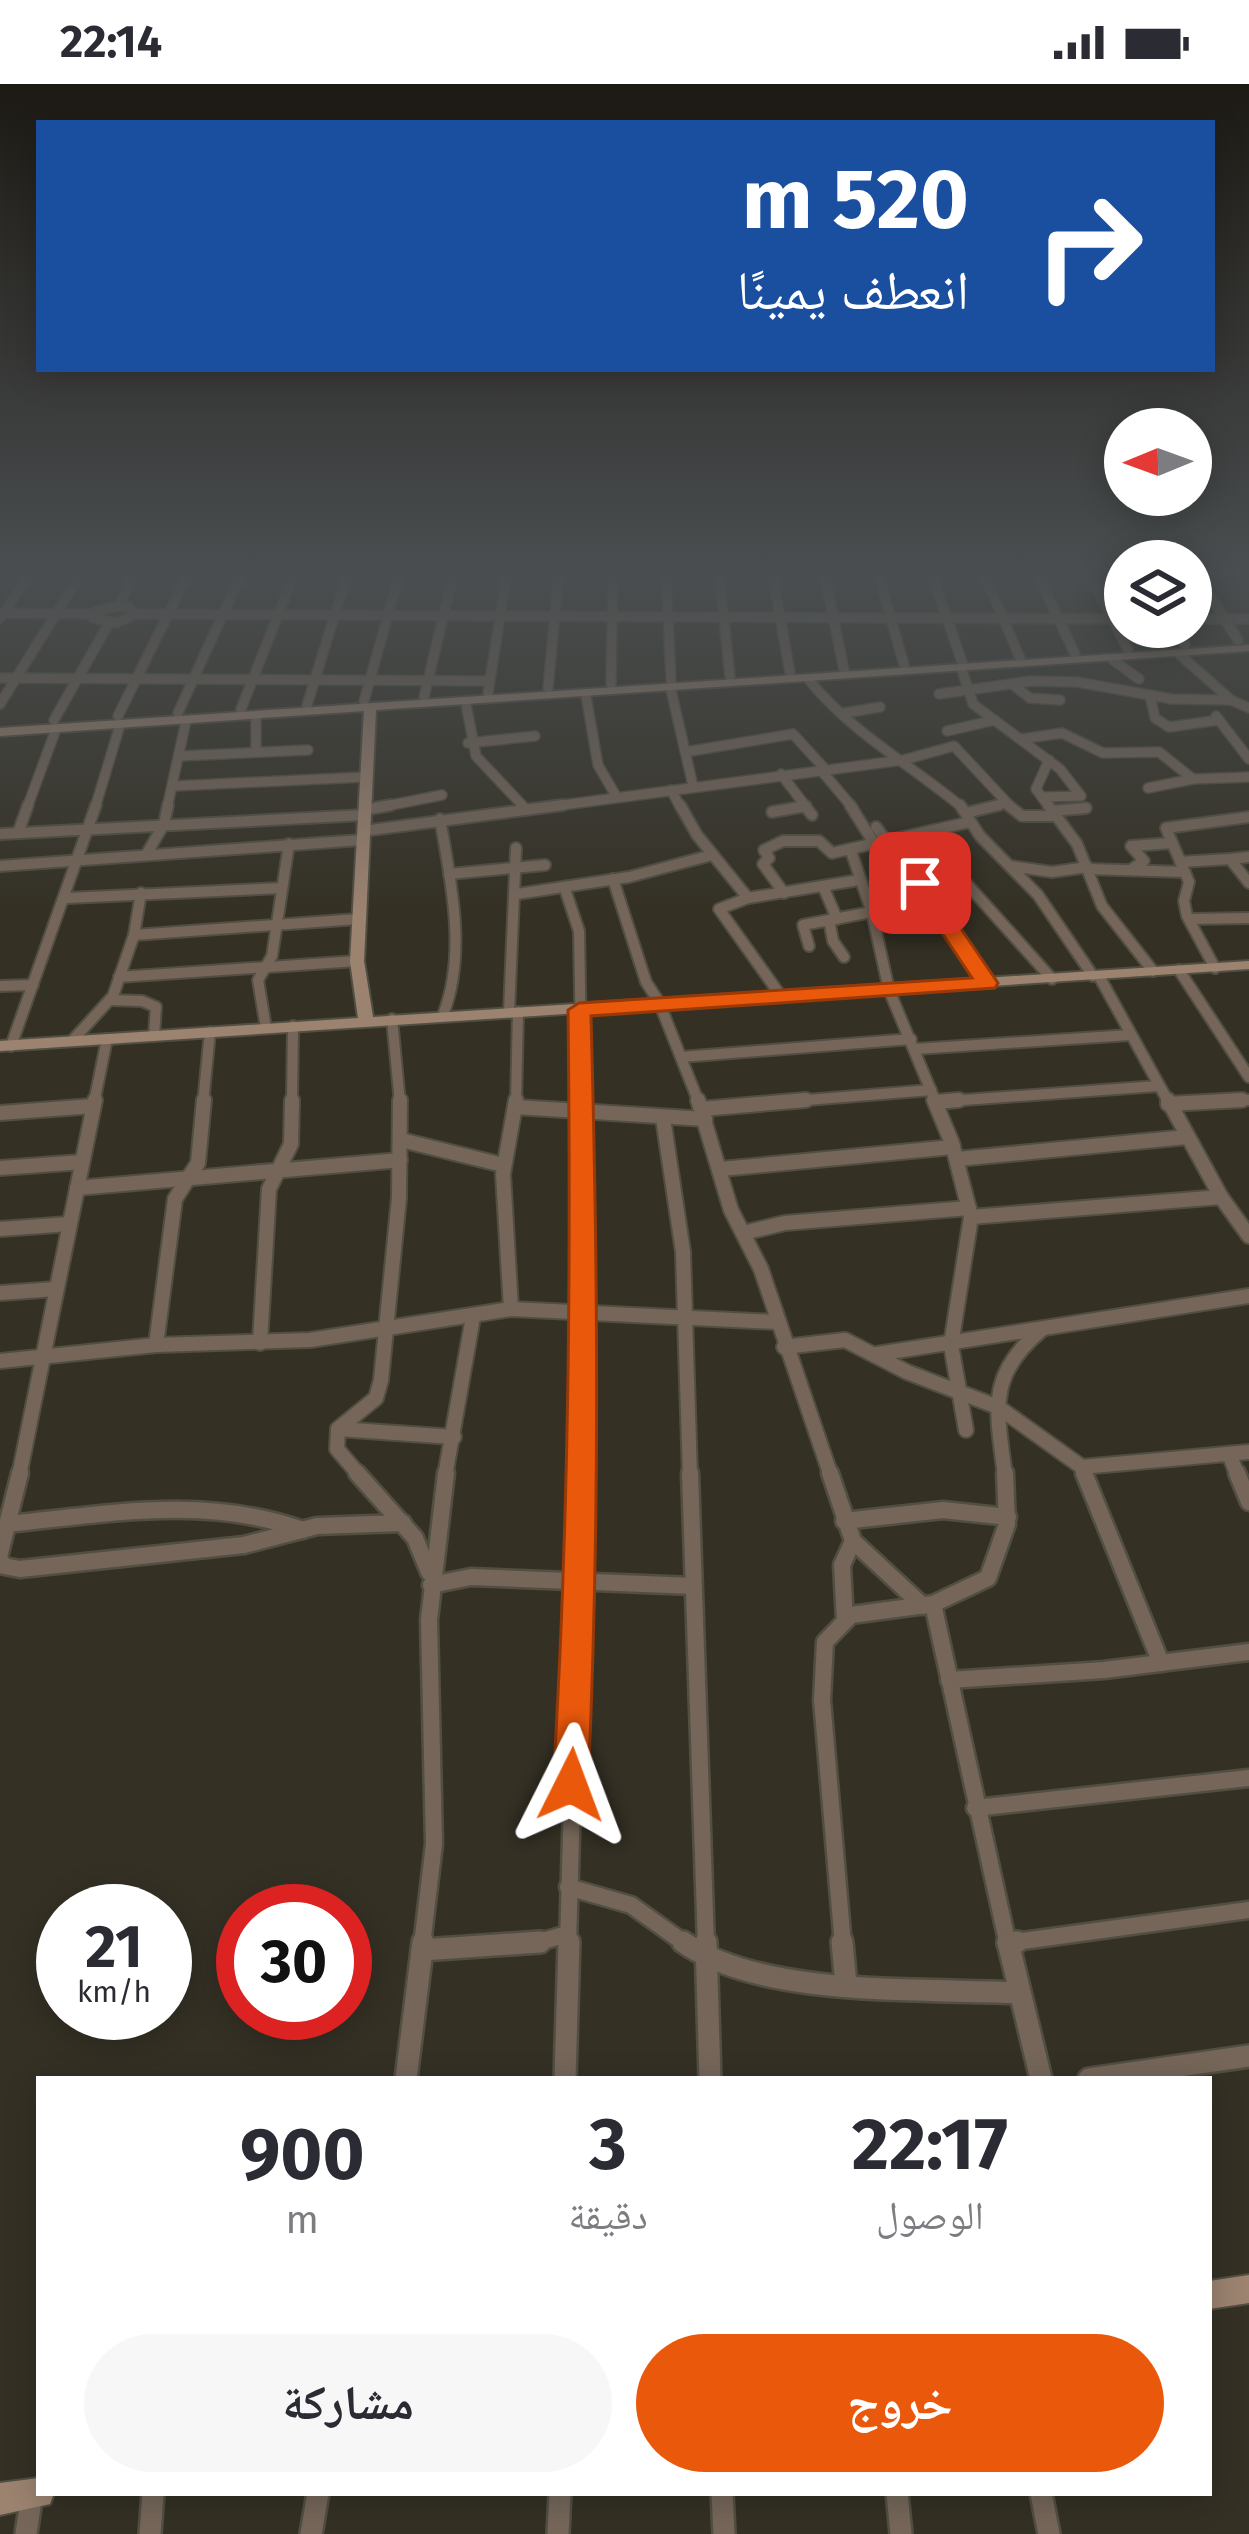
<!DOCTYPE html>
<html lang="ar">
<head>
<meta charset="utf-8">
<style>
	body { margin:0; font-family:"Fira Sans","Noto Naskh Arabic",sans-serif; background:#f7f7f7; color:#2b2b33; direction:rtl; height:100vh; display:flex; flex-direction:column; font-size:45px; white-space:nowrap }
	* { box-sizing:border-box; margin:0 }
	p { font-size:39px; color:#7c7c81 }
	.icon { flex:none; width:66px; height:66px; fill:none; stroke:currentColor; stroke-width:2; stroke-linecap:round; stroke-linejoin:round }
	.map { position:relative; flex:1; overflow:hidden; direction:ltr }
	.panel { position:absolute; left:36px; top:1992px; width:1176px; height:420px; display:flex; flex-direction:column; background:#fff; border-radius:0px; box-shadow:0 6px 30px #0003; direction:rtl }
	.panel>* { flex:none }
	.hud { position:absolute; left:36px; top:36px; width:1179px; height:252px; border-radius:0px; box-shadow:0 6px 30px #0003; direction:rtl; background:#1a4fa0; color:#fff; overflow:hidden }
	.needle { width:78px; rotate:269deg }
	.controls { position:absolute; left:1104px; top:324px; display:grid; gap:24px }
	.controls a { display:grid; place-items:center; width:108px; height:108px; border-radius:50%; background:#fff; box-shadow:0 6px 30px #0003; font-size:60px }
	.speed { position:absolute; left:36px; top:1800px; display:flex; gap:24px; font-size:60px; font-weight:700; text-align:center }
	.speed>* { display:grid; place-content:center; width:156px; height:156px; border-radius:50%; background:#fff; box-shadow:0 6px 30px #0003; line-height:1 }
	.speed small { font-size:30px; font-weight:400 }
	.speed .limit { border:18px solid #d22; background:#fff; color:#111 }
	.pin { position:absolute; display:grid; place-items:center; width:102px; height:102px; color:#fff; margin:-51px; border-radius:24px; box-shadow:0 6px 18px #0006 }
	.me { position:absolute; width:132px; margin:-66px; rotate:3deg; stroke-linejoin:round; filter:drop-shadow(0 0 9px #0008) }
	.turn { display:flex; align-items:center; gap:42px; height:252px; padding:0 48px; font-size:54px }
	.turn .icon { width:156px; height:156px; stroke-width:2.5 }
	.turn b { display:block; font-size:84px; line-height:102px }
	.eta { display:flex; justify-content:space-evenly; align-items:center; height:204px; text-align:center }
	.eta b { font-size:72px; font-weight:700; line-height:84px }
	.cta { display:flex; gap:24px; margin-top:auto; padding:24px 48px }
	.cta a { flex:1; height:138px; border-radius:72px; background:#ea580c; color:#fff; font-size:48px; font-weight:700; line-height:138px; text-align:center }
	.cta a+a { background:#f7f7f7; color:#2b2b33 }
	.status { display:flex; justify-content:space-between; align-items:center; height:84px; padding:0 60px; background:#fff; direction:ltr }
	.status svg { height:33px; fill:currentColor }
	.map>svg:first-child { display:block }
</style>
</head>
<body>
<div class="status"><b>22:14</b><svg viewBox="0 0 49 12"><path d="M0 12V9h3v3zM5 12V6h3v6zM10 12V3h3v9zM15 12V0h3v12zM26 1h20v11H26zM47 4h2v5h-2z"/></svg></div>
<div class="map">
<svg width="1249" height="2450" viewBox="0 0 1249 2450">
	<rect width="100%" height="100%" fill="#343024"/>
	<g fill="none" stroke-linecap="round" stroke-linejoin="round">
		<g stroke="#514e42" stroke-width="12">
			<g id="street-far4">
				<path d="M666,488L671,597"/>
				<path d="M719,488L730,593"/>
				<path d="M772,488L790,589"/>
				<path d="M824,488L844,586"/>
				<path d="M878,488L904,581"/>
				<path d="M931,488L962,578"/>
				<path d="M983,488L1020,574"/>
				<path d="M1036,488L1075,570"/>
				<path d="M1089,488L1128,566"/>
				<path d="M1195,488L1238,556"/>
				<path d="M118,522L129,523L135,530L116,539L93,534L96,527Z"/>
				<path d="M118,522L136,488"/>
				<path d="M0,529L93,530"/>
				<path d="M135,530L1125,535"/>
				<path d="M0,534L31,488"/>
				<path d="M1191,535H1249"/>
				<path d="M1175,543L1185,561"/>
				<path d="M1179,570L1231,616"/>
				<path d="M1113,576L1139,595"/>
				<path d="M962,586L973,620L1060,685L1081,712L1042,713"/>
				<path d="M0,594L489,597"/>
				<path d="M809,596C852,649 911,681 963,724"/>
				<path d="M611,600L613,488"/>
				<path d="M1012,600L1030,614L1060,616"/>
				<path d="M548,604L559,488"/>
				<path d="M671,606L693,702"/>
				<path d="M488,609L507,488"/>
				<path d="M939,610L1031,597L1077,598L1172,615L1231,616L1249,624"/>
				<path d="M1150,611L1155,634L1169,643L1219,636"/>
				<path d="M586,612L598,681L616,712"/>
				<path d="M424,613L454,488"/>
				<path d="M364,617L400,488"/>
				<path d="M0,620L82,488"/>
				<path d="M466,620L476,672L524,723"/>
				<path d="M307,621L348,488"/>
				<path d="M241,625L295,488"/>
				<path d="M178,629L242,488"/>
				<path d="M844,629L880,623"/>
				<path d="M118,632L189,488"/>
				<path d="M1216,632L1249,675"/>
				<path d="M256,633V668"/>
				<path d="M54,636L109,539"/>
				<path d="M947,647L995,636"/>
				<path d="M1021,655L1062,649L1103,669L1159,668L1193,695L1249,693"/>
				<path d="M468,659L535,652"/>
				<path d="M685,668L793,650L825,685"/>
				<path d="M179,672L308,666"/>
				<path d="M1049,676L1036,705L1050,724"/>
				<path d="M820,685L853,724"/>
				<path d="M781,690L807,724"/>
				<path d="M173,702L364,693"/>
				<path d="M1148,704L1193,695"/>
				<path d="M671,706L681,724"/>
				<path d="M27,724L56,645"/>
				<path d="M95,724L120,641"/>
				<path d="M167,724L186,637"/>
				<path d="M376,724L442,711"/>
				<path d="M540,724L903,676L954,662L1012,724"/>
				<path d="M796,724L806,722"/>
				<path d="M987,724L1006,719"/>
			</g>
		</g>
		<g stroke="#514e42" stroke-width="14">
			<g id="street-far3">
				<path d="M680,721L697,751L748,814L859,796"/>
				<path d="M804,721L812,731"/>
				<path d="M850,721L877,764"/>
				<path d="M960,721L980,752L1038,811L1093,892"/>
				<path d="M1008,721L1022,732H1053"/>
				<path d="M1048,721L1077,760L1102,822L1153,887"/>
				<path d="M364,726L391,721"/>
				<path d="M1051,727L1086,724"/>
				<path d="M772,728L806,722"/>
				<path d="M966,729L999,721"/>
				<path d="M440,735C451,798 467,870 443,931"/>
				<path d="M876,743L957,849L987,899"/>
				<path d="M363,747L563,721"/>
				<path d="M18,749L28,721"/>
				<path d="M0,750L364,731"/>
				<path d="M923,751L1052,895"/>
				<path d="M851,767L872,829L889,906L936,1019"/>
				<path d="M146,771L164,740L168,721"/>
				<path d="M1230,775L1249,773"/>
				<path d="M1180,778L1230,775L1249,799"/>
				<path d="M0,782L361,756"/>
				<path d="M1011,782L1052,788L1088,783"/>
				<path d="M1089,785L1185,788"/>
				<path d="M1132,785L1144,777L1131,762L1172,759"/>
				<path d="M449,790L545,781"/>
				<path d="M613,795L646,898L659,918L699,1019"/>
				<path d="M823,802L837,835"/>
				<path d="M565,805L579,847L582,1019"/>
				<path d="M784,809L763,780L769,774L764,766L783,757H819L832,769L970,738"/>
				<path d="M517,810L629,793L712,771"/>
				<path d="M67,814L282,804"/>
				<path d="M748,814L719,825L781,912"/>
				<path d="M1189,835L1249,834"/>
				<path d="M829,836L833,857L844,873"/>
				<path d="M134,851L358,835"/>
				<path d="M809,862L803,841L903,822"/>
				<path d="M1215,884L1187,832L1184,817L1189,798L1166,744L1249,733"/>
				<path d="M1179,886L1249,993"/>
				<path d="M1099,892L1169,1019"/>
				<path d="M119,893L357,877"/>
				<path d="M0,902L33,901"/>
				<path d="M110,916L142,917L156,923L154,952"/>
				<path d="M509,928L516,764"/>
				<path d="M392,935L400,1019"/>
				<path d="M266,944L258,896L272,872L289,760"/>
				<path d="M72,957L113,912L134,851L141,809"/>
				<path d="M11,962L96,721"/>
				<path d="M915,965L1130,951"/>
				<path d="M681,973L911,955"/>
				<path d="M936,1018L1158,1002"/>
				<path d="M94,1019L107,955"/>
				<path d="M203,1019L210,948"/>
				<path d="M292,1019L293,942"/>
				<path d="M516,1019L518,928"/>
				<path d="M769,1019L931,1006"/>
				<path d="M1181,1019L1249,1016"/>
			</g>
		</g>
		<g stroke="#514e42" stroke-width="18">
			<g id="street-far2">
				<path d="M698,1016L731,1126L761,1185L831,1392"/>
				<path d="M934,1016L952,1059L971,1133L951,1261L966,1346"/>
				<path d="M1168,1016L1221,1113L1249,1152"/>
				<path d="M936,1018L959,1016"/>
				<path d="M1168,1020L1242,1016"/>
				<path d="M516,1023L705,1035"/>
				<path d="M701,1025L806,1016"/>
				<path d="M0,1029L93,1022"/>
				<path d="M663,1034L683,1168L690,1392"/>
				<path d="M401,1056L503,1081"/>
				<path d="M957,1075L1187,1053"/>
				<path d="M0,1084L82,1078"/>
				<path d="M721,1085L953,1063"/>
				<path d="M77,1104L400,1076"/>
				<path d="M971,1133L1221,1113"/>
				<path d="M0,1145L69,1140"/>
				<path d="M743,1149L785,1139L969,1124"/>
				<path d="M0,1209L56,1205"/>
				<path d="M511,1225L503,1090L516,1016"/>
				<path d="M260,1259L269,1105L291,1060L292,1016"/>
				<path d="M156,1261L175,1115L198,1079L204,1016"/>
				<path d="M784,1263L845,1256L907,1288L998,1323L1082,1383"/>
				<path d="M877,1270L1249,1212"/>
				<path d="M0,1277L156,1261L310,1256L511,1225L776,1238"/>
				<path d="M338,1345L454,1353"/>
				<path d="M1229,1370L1238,1392"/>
				<path d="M19,1392L95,1016"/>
				<path d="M360,1392L337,1365L338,1345L376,1314L381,1296L399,1114L400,1016"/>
				<path d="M445,1392L473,1233"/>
				<path d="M581,1392L585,1227L582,1016"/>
				<path d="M1005,1392C997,1327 986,1292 1041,1246"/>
				<path d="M1086,1392L1082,1383L1249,1368"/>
			</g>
		</g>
		<g stroke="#514e42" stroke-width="21">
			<g id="street-far1">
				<path d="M357,1389L415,1454L429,1488"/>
				<path d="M690,1389L706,1861"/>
				<path d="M830,1389L853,1457L923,1522"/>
				<path d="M1084,1389L1161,1579"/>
				<path d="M1237,1389L1249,1418"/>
				<path d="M844,1437L943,1426L1008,1433"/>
				<path d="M7,1440C108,1430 205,1411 303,1446"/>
				<path d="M0,1469L20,1389"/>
				<path d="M0,1476L4,1482L20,1485L244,1461L317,1442L403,1439"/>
				<path d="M431,1501L471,1493L693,1502"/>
				<path d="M933,1520L1008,1861"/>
				<path d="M845,1537L842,1481L853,1457"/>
				<path d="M949,1596L1104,1586L1249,1568"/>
				<path d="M975,1724L1249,1694"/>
				<path d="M568,1803L631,1821L687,1861"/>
				<path d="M1008,1859L1249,1826"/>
				<path d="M422,1861L434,1760L429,1536L446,1389"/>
				<path d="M529,1861L567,1850"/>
				<path d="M568,1861L581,1389"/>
				<path d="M843,1861L822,1616L825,1558L851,1531L933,1520L988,1494L1007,1440L1005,1389"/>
			</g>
		</g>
		<g stroke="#514e42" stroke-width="26">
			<g id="street">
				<path d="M683,1858C762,1914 923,1904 1020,1909"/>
				<path d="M706,1858L710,1995"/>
				<path d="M842,1858L846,1901"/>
				<path d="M1008,1858L1041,1995"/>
				<path d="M1008,1859L1017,1858"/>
				<path d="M422,1866L540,1858"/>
				<path d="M406,1995L423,1858"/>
				<path d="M565,1995L569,1858"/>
				<path d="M1089,1995L1249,1972"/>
				<path d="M722,2409L724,2450"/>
				<path d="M897,2409L901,2450"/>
				<path d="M1041,2409L1049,2450"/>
				<path d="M26,2450L32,2410"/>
				<path d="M150,2450L153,2409"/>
				<path d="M311,2450L318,2409"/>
				<path d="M558,2450L560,2409"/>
			</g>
		</g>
		<g stroke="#514e42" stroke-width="4">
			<g id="secondary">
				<path d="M1249,561V567L376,626L364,877L373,933L1249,877V885L0,967V957L358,934L350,877L364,627L0,652V644Z"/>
				<path d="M1249,2191V2219L1209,2225V2197Z"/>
				<path d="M39,2394V2409H54L50,2420L0,2431V2399Z"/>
			</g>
		</g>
		<use href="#street-far4" stroke="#756659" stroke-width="9"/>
		<use href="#street-far3" stroke="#756659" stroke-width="10"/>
		<use href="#street-far2" stroke="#756659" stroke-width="14"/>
		<use href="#street-far1" stroke="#756659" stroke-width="16"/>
		<use href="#street" stroke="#756659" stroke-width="21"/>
		<use href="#secondary" fill="#9c8370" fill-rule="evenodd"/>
	</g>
	<linearGradient id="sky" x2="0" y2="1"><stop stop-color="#1d1a14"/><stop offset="0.59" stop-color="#4a4e50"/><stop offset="1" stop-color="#4a4e50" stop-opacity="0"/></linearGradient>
	<rect width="1249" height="831" fill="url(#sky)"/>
	<path fill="#ea580c" stroke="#983908" stroke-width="3" d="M912,795H927L998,899L995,904L591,932C598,1189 600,1444 588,1701L583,1713L571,1718L558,1713L553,1701C569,1442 571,1185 568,926L579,919L972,894L909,799Z"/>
</svg>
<div class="controls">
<a><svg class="needle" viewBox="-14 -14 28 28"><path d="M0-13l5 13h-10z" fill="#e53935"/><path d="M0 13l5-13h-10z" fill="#7c7c81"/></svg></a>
<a><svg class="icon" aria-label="layers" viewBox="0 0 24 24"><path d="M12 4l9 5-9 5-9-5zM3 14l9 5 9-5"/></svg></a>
</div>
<div class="speed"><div>21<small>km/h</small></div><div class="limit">30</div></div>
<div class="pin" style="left:920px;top:799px;background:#d93025"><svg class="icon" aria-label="arrive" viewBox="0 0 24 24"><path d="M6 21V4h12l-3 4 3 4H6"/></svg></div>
<svg class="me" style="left:571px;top:1701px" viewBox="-20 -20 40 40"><path d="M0-17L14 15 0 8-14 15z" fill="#ea580c" stroke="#fff" stroke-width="4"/></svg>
<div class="hud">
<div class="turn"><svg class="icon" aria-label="right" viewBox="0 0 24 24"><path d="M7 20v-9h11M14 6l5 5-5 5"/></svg><div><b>520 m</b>انعطف يمينًا</div></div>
</div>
<section class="panel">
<div class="eta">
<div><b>22:17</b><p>الوصول</p></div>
<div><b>3</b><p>دقيقة</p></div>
<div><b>900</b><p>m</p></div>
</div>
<div class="cta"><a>خروج</a><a>مشاركة</a></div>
</section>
</div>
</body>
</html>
